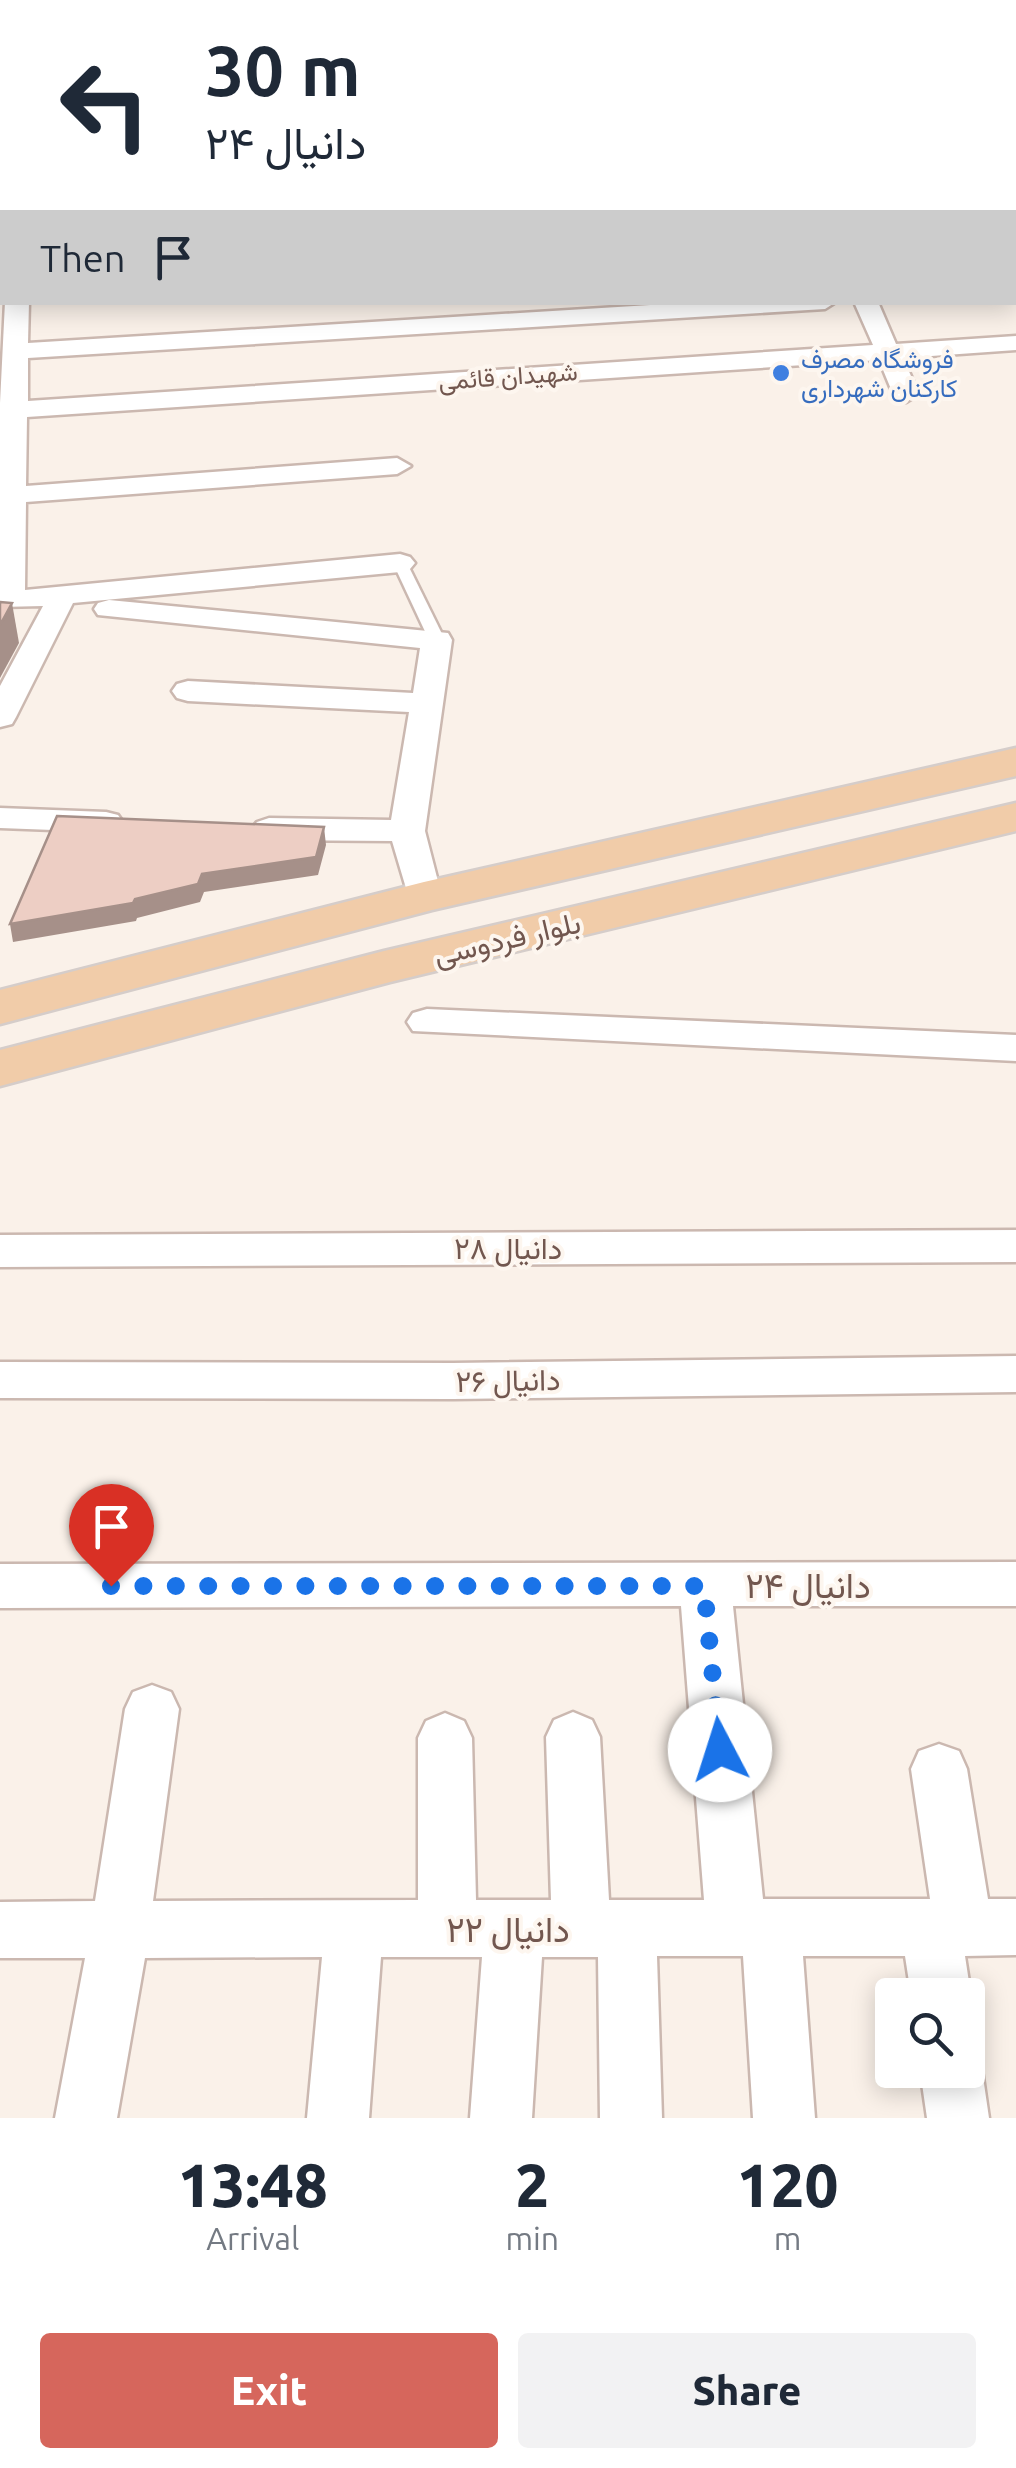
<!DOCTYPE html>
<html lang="en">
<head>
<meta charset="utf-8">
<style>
	body { margin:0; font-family:Ubuntu,Vazirmatn,sans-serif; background:#f2f2f3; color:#1f2937; height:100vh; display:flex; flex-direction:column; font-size:38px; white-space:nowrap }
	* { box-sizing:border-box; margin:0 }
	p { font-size:32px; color:#747a83 }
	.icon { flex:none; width:55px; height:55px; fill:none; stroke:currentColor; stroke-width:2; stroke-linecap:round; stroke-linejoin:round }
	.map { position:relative; height:2118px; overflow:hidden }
	.drawer { display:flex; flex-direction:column; background:#fff; flex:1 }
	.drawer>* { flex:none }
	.hud { position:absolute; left:0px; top:0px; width:1018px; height:305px; box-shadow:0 5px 25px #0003; background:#fff; color:#1f2937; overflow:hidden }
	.controls { position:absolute; left:875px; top:1978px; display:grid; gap:20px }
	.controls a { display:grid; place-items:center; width:110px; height:110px; border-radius:10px; background:#fff; box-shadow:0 5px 25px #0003; font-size:50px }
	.pin { position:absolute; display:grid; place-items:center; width:85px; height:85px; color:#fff; margin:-102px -42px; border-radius:50% 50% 50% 0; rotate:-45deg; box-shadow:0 0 10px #0007 }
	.pin .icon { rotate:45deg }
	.me { position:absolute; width:110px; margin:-55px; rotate:355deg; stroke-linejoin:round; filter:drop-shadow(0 0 8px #0008) }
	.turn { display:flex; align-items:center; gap:35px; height:210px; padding:0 40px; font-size:45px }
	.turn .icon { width:130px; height:130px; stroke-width:2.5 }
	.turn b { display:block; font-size:70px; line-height:85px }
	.then { display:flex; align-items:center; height:95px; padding:0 40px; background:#0003; gap:20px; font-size:38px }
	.eta { display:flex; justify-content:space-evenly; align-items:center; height:170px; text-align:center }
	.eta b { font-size:60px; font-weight:800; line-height:70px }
	.cta { display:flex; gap:20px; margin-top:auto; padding:20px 40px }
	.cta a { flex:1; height:115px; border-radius:10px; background:#d6665c; color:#fff; font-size:40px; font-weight:800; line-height:115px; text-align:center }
	.cta a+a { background:#f2f2f3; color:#1f2937 }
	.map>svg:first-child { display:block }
</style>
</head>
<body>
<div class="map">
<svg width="1016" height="2118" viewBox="0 0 1016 2118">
	<rect width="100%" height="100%" fill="#faf1e9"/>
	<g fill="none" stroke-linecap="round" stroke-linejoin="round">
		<g stroke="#cbb8b0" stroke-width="5">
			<path id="lane" d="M400,559L407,563L445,640L442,643H432L429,640L393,563Z"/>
		</g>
		<g stroke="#cbb8b0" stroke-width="5">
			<g id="street">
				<rect x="1015" y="18" width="1" height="10"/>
				<rect x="0" y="31" width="2" height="10"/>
				<path d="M0,64L2,65V76H0Z"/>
				<rect x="0" y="182" width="2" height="12"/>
				<rect x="1015" y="198" width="1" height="12"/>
				<path d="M0,225L2,226V239H0Z"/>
				<path d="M5,302H29L28,343L699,302H836L825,309L28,358V401L873,345L854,302H878L896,344L1016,336V350L903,358L919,394L906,402L893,394L879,360L27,417L26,486L397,458L411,466L397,474L26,502L25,590L400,554L410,557L415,563L410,569L400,572L73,603L16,717L12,724L0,727V686L43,606L0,607V403Z"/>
				<path d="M109,600L448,633L452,640L425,831L442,897L437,905L424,908L411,905L392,841L269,840L257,836L251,829L257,822L269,818L391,820L409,712L188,701L177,698L172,691L177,684L188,681L413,693L420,648L98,615L94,609L98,603Z"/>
				<path d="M0,808L106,812L118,815L123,822L118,829L106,832L0,828Z"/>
				<path d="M427,1009L1016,1035V1061L413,1031L407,1022L413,1013Z"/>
				<path d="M1016,1230V1262L0,1267V1235Z"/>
				<path d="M1016,1356V1392L453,1399L0,1398V1362L453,1363Z"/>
				<path d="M1016,1562V1606H733L763,1899H930L911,1769L919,1751L939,1744L959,1751L967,1769L988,1899H1016V1955L965,1956L971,1995L968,2004V1995H911L905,1956H803L815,2118H753L743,1956H657L662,2118H600L598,1957H542L532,2118H470L482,1957H381L369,2118H307L322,1957L145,1958L117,2118H55L85,1958H0V1902L95,1901L125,1709L133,1692L152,1685L171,1692L179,1709L153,1901L418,1900V1738L426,1721L445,1713L464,1721L472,1738L476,1900H551L546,1737L554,1720L573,1712L592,1720L600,1737L609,1900H704L681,1606L0,1608V1564Z"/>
				<path d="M968,2046L973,2048L982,2070L989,2118H927L920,2070H968Z"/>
			</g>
		</g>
		<g stroke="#cfbab1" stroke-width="5">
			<g id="secondary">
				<path d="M778,0H802V2H779Z"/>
				<rect x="1015" y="112" width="1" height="16"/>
				<rect x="0" y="128" width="2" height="16"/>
				<path d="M1015,175L1016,176V194L1015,193Z"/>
			</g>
		</g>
		<g stroke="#d5cdca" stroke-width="5">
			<g id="primary">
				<path d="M1016,748V776L432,910L0,1024V990L424,882Z"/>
				<path d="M1016,803V831L390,982L0,1086V1050L384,951Z"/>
			</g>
		</g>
		<use href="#lane" fill="#fff" fill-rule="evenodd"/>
		<use href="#street" fill="#fff" fill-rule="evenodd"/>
		<use href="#secondary" fill="#fff" fill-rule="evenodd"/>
		<use href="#primary" fill="#f1cca9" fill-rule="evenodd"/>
	</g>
	<g fill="#a69089">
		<path d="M12,603L19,643L0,678V625Z"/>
		<path d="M324,827L326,845L318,875L204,892L200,902L137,918L136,921L13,942L10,924L135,899Z"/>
	</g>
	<g fill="#edcec4" stroke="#a69089" stroke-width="2.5">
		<path d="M136,0H351L350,2H134Z"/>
		<path d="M0,602L12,603L0,625Z"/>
		<path d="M57,816L324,827L316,857L202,874L198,884L135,899L133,903L10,924Z"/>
	</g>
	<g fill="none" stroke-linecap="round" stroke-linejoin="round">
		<path stroke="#1a73e8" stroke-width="18" stroke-dasharray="0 32.4" d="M111,1586H704L720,1750"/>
	</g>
	<circle fill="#3f7fe0" stroke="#fdf6ef" stroke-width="4" cx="781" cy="373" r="10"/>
	<g text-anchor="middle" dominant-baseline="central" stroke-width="8" stroke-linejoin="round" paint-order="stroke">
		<g font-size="25" fill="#366cbe" stroke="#fdf6ef" text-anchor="start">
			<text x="801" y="359">فروشگاه مصرف<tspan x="801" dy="29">کارکنان شهرداری</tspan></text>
		</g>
		<g font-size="25" fill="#72574f" stroke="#fdf6ef">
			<text transform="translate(508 376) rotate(-4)">شهیدان قائمی</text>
		</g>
		<g font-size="30" fill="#72574f" stroke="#fdf6ef">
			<text transform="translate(507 938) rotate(-13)">بلوار فردوسی</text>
			<text x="508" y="1248">دانیال ۲۸</text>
			<text transform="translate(508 1380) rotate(-1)">دانیال ۲۶</text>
		</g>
		<g font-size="35" fill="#72574f" stroke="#fdf6ef">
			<text x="808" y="1585">دانیال ۲۴</text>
			<text x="508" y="1929">دانیال ۲۲</text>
		</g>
	</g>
</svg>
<div class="controls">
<a><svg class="icon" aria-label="search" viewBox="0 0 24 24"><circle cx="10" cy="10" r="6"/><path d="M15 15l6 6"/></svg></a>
</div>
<div class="pin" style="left:111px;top:1586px;background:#d93025"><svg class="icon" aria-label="arrive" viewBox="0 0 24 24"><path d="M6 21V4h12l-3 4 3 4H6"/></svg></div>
<svg class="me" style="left:720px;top:1750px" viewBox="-20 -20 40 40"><circle r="19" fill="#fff"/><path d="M0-13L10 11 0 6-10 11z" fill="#1a73e8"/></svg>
<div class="hud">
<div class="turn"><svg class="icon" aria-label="left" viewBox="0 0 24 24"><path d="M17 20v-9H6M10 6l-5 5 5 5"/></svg><div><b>30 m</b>دانیال ۲۴</div></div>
<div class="then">Then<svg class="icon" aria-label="arrive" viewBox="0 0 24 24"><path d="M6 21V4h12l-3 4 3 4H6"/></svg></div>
</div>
</div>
<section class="drawer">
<div class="eta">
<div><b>13:48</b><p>Arrival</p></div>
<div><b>2</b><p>min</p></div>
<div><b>120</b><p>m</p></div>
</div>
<div class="cta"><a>Exit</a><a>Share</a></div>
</section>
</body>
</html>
